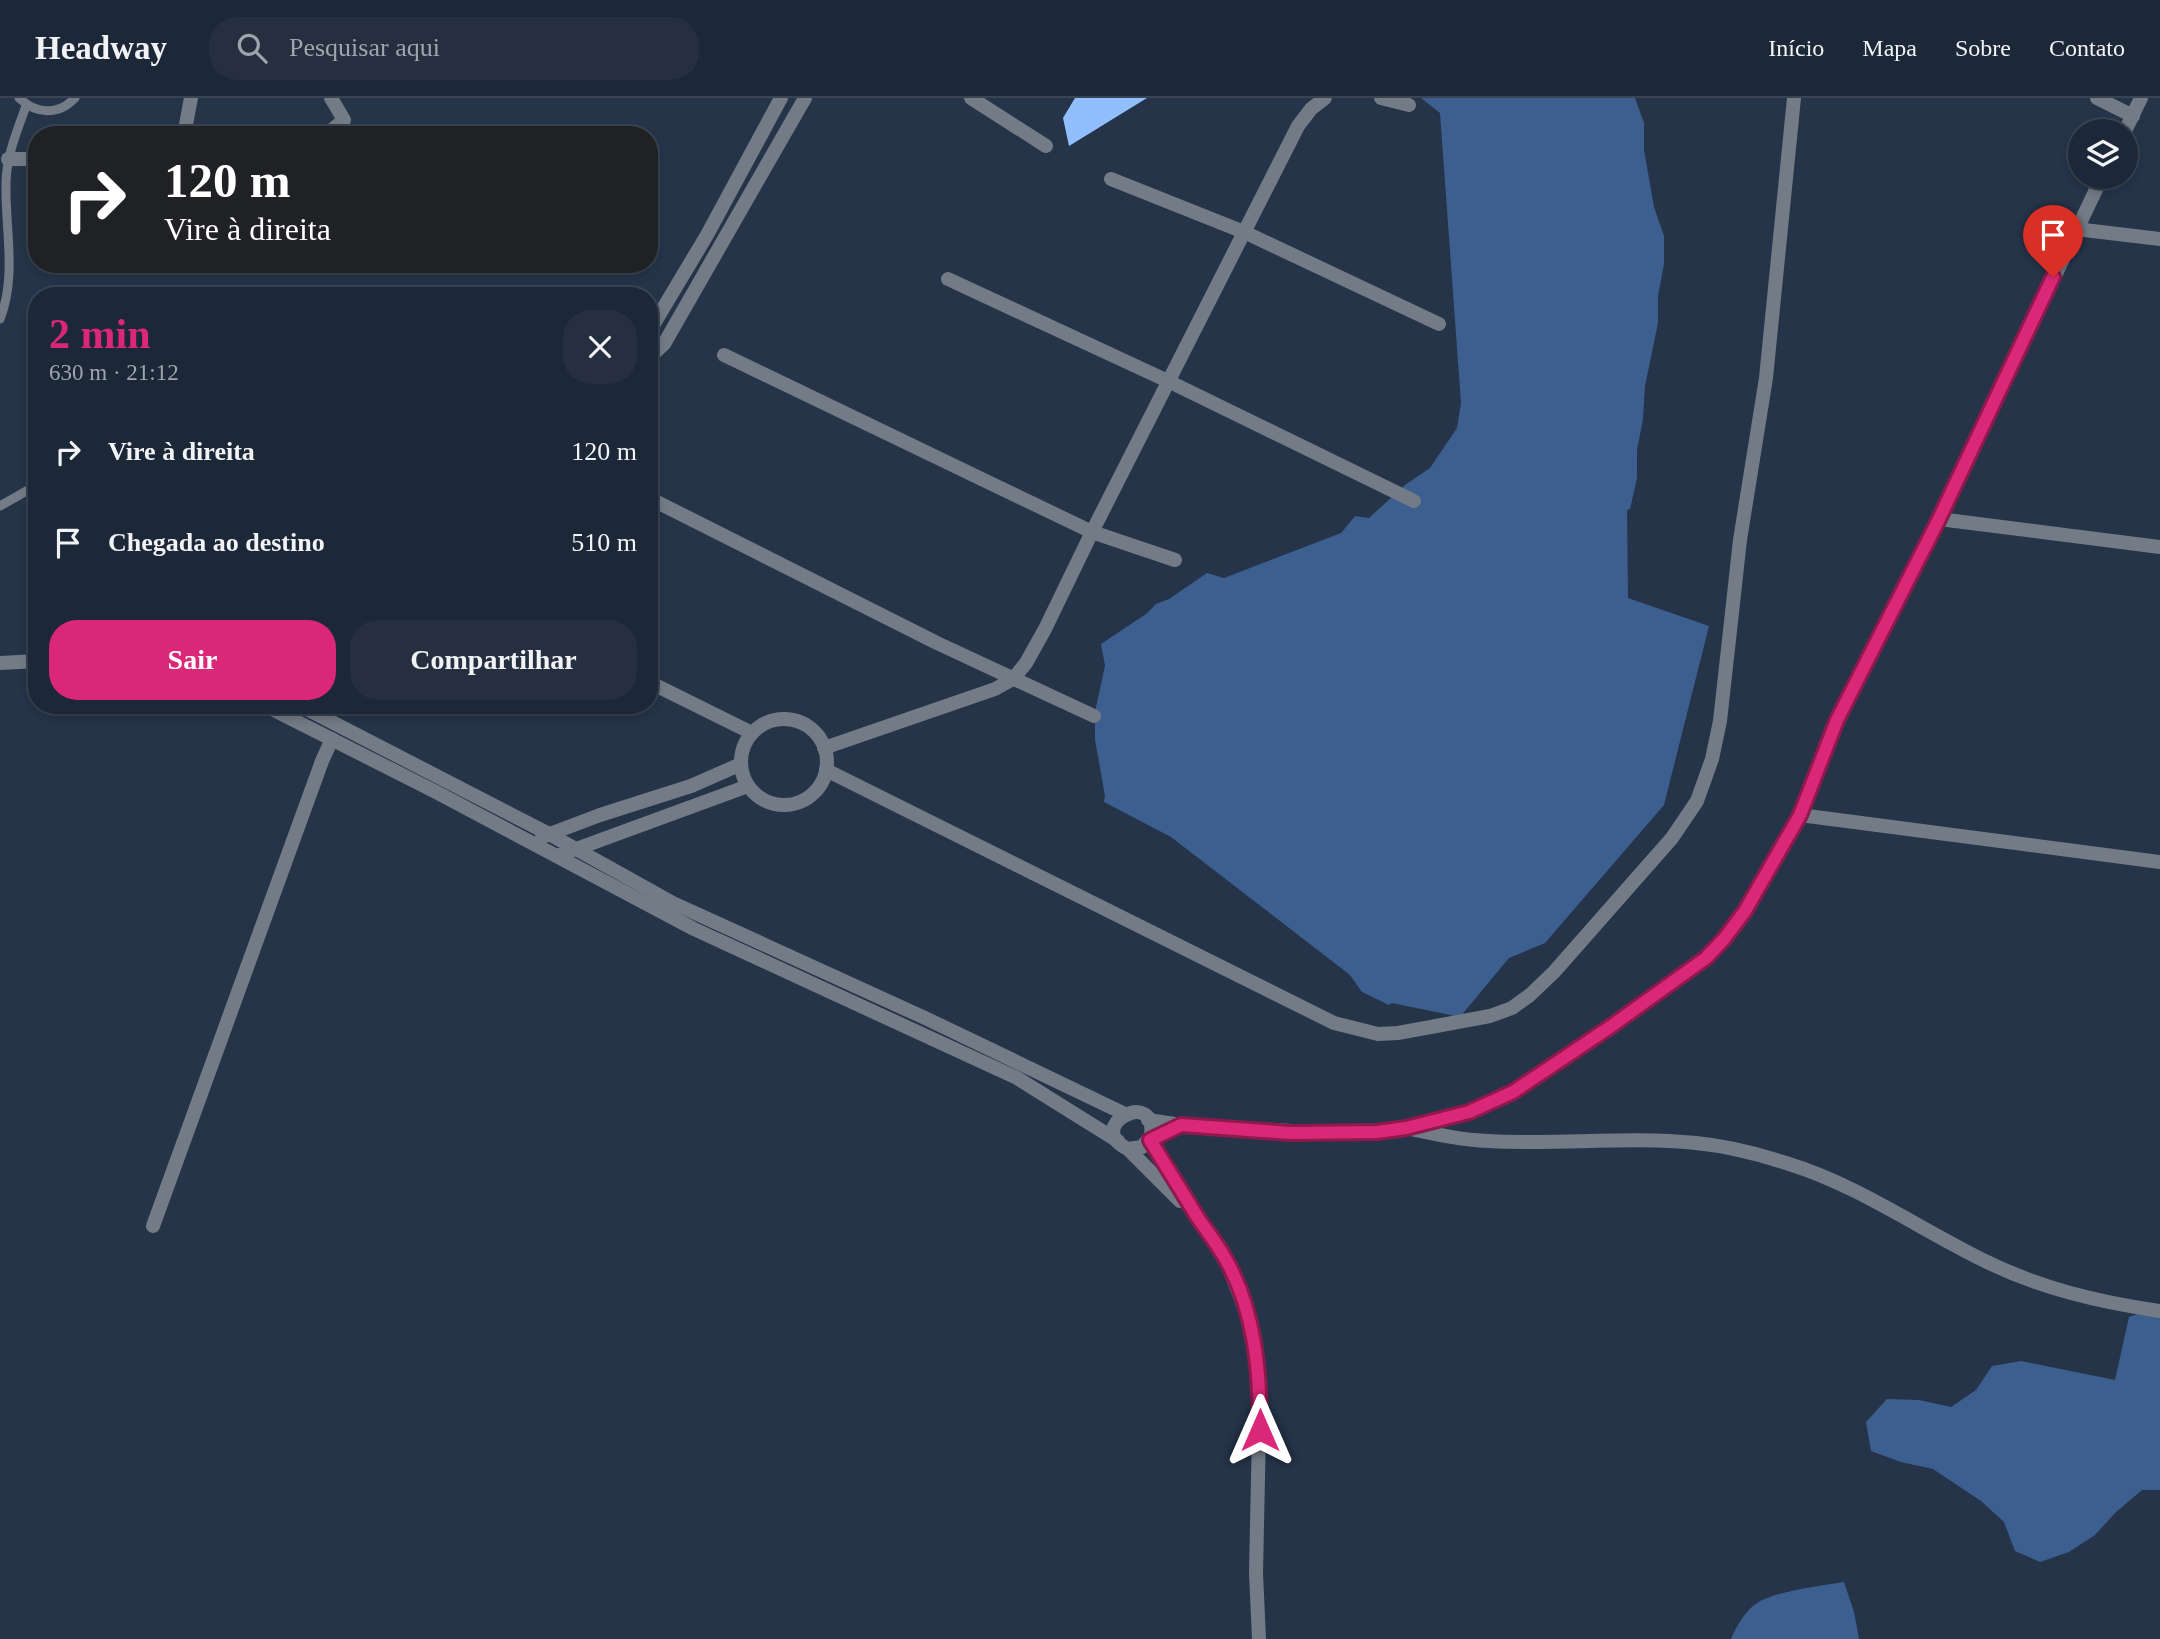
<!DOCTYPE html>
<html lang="pt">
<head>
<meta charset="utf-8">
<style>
	body { margin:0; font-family:"Times New Roman",serif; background:#252f3f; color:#f1f3f6; height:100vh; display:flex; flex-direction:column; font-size:26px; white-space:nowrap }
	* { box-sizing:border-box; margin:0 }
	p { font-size:23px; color:#a0a5ad }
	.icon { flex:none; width:38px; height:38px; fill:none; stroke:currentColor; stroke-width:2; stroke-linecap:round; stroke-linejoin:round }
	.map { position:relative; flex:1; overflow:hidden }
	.details { position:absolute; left:28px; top:189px; width:630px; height:427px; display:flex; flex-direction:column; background:#1c2737; border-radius:28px; box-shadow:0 4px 10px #0003,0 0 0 2px #3a4452 }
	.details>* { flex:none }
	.banner { position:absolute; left:28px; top:28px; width:630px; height:147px; border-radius:28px; box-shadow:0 4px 10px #0003,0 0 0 2px #3a4452; background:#202124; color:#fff; overflow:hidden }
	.tools { position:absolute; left:2068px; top:21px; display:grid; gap:14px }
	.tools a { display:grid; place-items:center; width:70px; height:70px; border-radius:50%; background:#1c2737; box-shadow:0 4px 10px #0003,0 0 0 2px #3a4452; font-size:35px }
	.pin { position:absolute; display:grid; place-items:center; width:60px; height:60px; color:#fff; margin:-72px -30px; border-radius:50% 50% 50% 0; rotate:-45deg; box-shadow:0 0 7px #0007 }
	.pin .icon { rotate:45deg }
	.me { position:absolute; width:77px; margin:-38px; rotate:0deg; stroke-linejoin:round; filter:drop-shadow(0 0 5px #0008) }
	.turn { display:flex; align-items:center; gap:24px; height:147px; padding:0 21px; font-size:32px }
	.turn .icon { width:91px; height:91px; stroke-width:2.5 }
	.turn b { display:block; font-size:49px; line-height:60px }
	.round { display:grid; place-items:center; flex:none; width:74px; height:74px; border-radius:28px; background:#252f3f }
	.overview { display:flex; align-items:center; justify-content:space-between; height:119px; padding:0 21px }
	h1 { font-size:42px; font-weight:600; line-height:52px; color:#db2777 }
	.button { display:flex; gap:14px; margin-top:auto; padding:14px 21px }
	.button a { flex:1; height:80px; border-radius:28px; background:#db2777; color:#fff; font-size:28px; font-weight:600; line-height:80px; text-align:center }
	.button a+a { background:#252f3f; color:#f1f3f6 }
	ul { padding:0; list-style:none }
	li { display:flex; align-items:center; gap:21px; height:91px; padding:0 21px }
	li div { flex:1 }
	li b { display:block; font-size:26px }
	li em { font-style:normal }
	header { display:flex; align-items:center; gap:42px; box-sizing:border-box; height:98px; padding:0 35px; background:#1c2737; border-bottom:2px solid #3a4452 }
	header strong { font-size:33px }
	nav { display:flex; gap:38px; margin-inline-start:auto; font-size:24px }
	.search { width:490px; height:63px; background:#252f3f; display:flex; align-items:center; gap:18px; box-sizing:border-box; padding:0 24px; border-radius:28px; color:#a0a5ad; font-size:26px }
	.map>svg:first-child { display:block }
</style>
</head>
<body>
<header>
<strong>Headway</strong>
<div class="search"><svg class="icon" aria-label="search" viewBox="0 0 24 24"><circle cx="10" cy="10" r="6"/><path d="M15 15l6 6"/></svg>Pesquisar aqui</div>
<nav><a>Início</a><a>Mapa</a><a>Sobre</a><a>Contato</a></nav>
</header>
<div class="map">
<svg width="2160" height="1541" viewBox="0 0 2160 1541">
	<rect width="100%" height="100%" fill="#253449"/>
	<g fill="#3c5f8f">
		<path d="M1421,0H1635L1644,25V52L1654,109L1664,138V166L1658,198V225L1645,288L1643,321L1637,352V380L1630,411L1627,412L1628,500L1709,528L1664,707L1545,845L1509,860L1460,919L1392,905L1389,907L1362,894L1350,877L1171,739L1104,704L1105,698L1095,642V614L1105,568L1101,546L1146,516L1156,506L1169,501L1207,475L1224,480L1341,435L1355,418L1369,420L1405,387L1430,370L1457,330L1461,305L1440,15Z"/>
		<path d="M2160,1208V1392H2142L2116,1414L2095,1437L2069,1454L2040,1464L2015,1453L2004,1424L1981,1403L1933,1371L1901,1364L1871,1353L1866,1324L1887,1301L1919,1302L1951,1309L1976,1292L1992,1268L2021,1263L2115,1282L2129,1219Z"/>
		<path d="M1844,1484L1854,1514L1859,1541H1731C1736,1529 1745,1513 1757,1505C1775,1493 1821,1488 1844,1484Z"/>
	</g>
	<path fill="#91bffe" d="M1075,0H1147L1069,48L1063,20Z"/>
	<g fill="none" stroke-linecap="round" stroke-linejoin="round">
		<g stroke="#737b86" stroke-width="9">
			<path d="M19,0C36,16 58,18 75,0"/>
			<path d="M0,221C17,178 5,131 6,86C6,59 17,33 26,8"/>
			<path d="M0,408L37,387"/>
		</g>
		<g stroke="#737b86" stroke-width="14">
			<path d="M971,0L1046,48"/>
			<path d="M1381,0L1409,7"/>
			<path d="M2097,0L2133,18"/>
			<path d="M184,37L191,0"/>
			<path d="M326,37L344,22L331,0"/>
			<path d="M8,61H37"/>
			<path d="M1111,81L1244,134L1439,226"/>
			<path d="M2076,131L2160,141"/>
			<path d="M948,181L1170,284L1414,403"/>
			<path d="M649,234L707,137L781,0"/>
			<path d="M724,257L1092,434L1175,462"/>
			<path d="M649,260L664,246L805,0"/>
			<path d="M649,400L937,545L1094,618"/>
			<path d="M1939,421L2160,449"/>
			<path d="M649,584L752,635"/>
			<circle cx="784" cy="664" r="43"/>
			<path d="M824,650L995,591L1013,581L1026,565L1045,531L1092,434L1298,28L1311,11L1325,0"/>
			<path d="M826,672L1334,925L1378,936L1398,935L1490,918L1512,910L1530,897L1554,874L1672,740L1697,703L1712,661L1720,623L1740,442L1766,280L1794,0"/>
			<path d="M1800,717L2160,764"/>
			<path d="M542,739L600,717L691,688L741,666"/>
			<path d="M557,758L748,688"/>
			<path d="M1406,1030C1434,1036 1461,1042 1489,1043C1558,1047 1627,1038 1696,1045C1727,1048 1759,1056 1789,1066C1855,1086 1920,1131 1983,1162C2039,1190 2098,1204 2160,1213"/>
			<path d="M153,1128L322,663L332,641"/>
		</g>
		<g stroke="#737b86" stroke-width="14">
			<path d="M2125,33L2141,0"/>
			<path d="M0,565L37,563"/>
			<path d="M264,607L436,694L694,831L1017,980L1118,1043"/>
			<path d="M299,607L549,736L673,805L923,919L1125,1016"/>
			<path d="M1148,1022L1181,1027L1348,1036L1406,1030L1469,1014L1513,994L1610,929L1706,860L1724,841L1746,813L1800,717L1837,622L1939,421L2102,79"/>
			<path d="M1181,1027L1149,1042L1225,1160L1248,1219L1255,1247L1260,1284L1256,1475L1259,1541"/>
			<path d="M1128,1051L1142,1049L1151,1038C1158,988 1082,1029 1128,1051L1180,1103"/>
		</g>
	</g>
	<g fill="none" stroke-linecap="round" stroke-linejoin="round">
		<g stroke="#8e194d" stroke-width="18">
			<path id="route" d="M1260,1332C1260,1273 1255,1212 1225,1160C1217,1146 1207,1133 1198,1120C1182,1094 1166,1068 1150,1042L1181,1027L1291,1035L1377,1034L1406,1030L1469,1014L1513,994L1610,929L1706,860L1724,841L1745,813L1800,717L1837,622L1939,421L2053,179"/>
		</g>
		<use href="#route" stroke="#db2777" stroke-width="12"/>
	</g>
</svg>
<div class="tools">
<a><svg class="icon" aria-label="layers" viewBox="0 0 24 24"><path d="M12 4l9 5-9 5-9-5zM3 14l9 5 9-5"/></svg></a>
</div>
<div class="pin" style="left:2053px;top:179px;background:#d93025"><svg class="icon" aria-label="arrive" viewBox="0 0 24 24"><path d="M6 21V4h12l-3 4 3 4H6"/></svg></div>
<svg class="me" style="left:1260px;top:1332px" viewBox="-20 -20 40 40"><path d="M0-17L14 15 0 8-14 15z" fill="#db2777" stroke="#fff" stroke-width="4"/></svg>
<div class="banner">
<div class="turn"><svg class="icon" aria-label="right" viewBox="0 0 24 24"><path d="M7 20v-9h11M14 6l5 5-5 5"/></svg><div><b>120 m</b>Vire à direita</div></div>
</div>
<section class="details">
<div class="overview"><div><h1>2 min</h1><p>630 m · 21:12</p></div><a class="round"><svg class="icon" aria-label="close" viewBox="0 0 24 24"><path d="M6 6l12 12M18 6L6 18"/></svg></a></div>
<ul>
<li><svg class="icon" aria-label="right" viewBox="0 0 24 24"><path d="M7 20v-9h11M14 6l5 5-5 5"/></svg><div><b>Vire à direita</b></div><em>120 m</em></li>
<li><svg class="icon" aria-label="arrive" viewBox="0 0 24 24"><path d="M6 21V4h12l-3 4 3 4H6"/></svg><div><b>Chegada ao destino</b></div><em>510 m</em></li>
</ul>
<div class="button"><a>Sair</a><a>Compartilhar</a></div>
</section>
</div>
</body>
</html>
